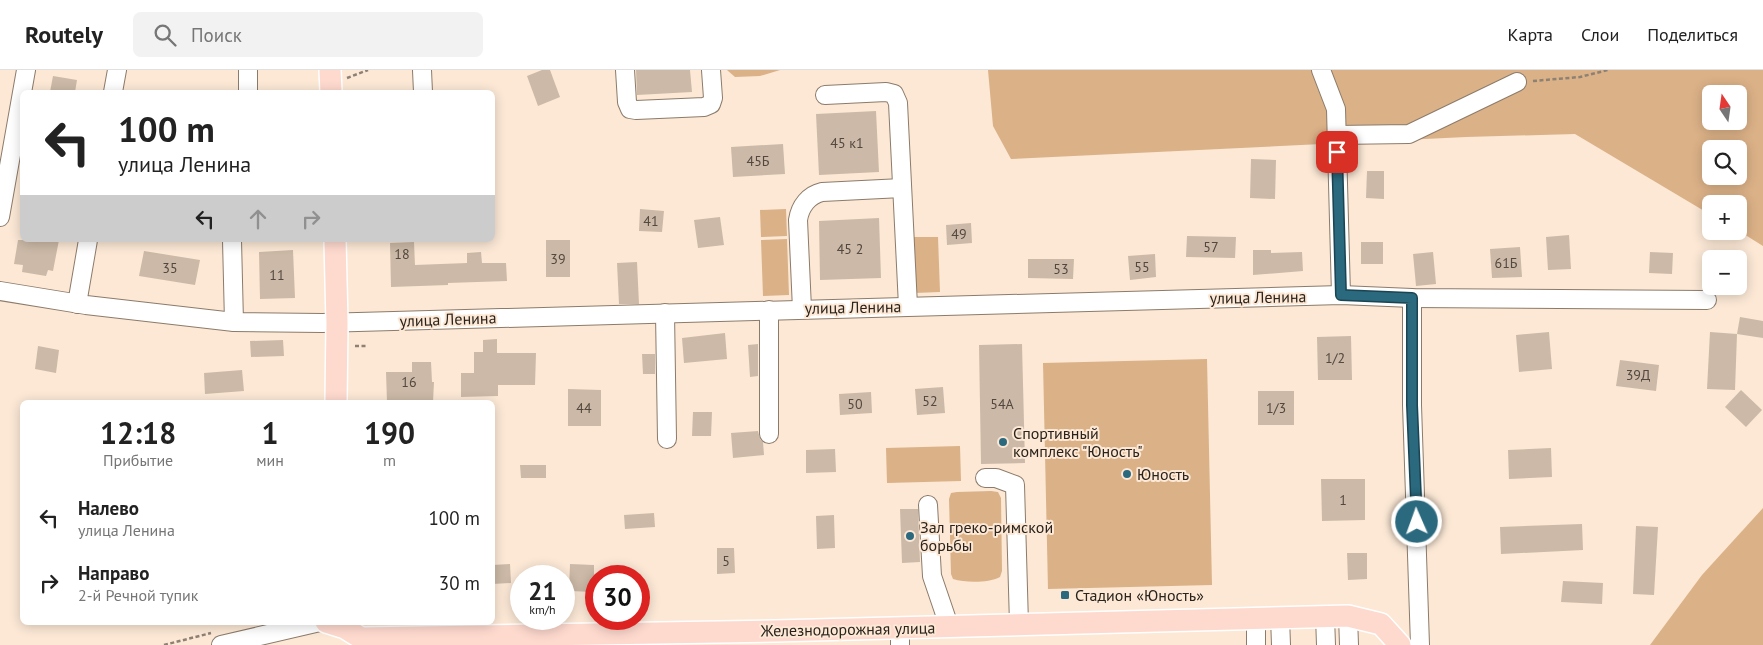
<!DOCTYPE html>
<html lang="ru">
<head>
<meta charset="utf-8">
<style>
	body { margin:0; font-family:"PT Sans",sans-serif; background:#f2f2f2; color:#222; height:100vh; display:flex; flex-direction:column; font-size:19px; white-space:nowrap }
	* { box-sizing:border-box; margin:0 }
	p { font-size:16px; color:#767676 }
	.icon { flex:none; width:28px; height:28px; fill:none; stroke:currentColor; stroke-width:2; stroke-linecap:round; stroke-linejoin:round }
	.map { position:relative; flex:1; overflow:hidden }
	.sheet { position:absolute; left:20px; top:330px; width:475px; height:225px; display:flex; flex-direction:column; background:#fff; border-radius:8px; box-shadow:0 2px 12px #0003 }
	.sheet>* { flex:none }
	.hud { position:absolute; left:20px; top:20px; width:475px; height:152px; border-radius:8px; box-shadow:0 2px 12px #0003; background:#fff; color:#222; overflow:hidden }
	.needle { width:32px; rotate:347deg }
	.controls { position:absolute; left:1702px; top:15px; display:grid; gap:10px }
	.controls a { display:grid; place-items:center; width:45px; height:45px; border-radius:8px; background:#fff; box-shadow:0 2px 12px #0003; font-size:25px }
	.speed { position:absolute; left:510px; top:495px; display:flex; gap:10px; font-size:25px; font-weight:700; text-align:center }
	.speed>* { display:grid; place-content:center; width:65px; height:65px; border-radius:50%; background:#fff; box-shadow:0 2px 12px #0003; line-height:1 }
	.speed small { font-size:12px; font-weight:400 }
	.speed .limit { border:8px solid #d22; background:#fff; color:#111 }
	.pin { position:absolute; display:grid; place-items:center; width:42px; height:42px; color:#fff; margin:-21px; border-radius:10px; box-shadow:0 2px 8px #0006 }
	.me { position:absolute; width:55px; margin:-28px; rotate:358deg; stroke-linejoin:round; filter:drop-shadow(0 0 4px #0008) }
	.turn { display:flex; align-items:center; gap:18px; height:105px; padding:0 15px; font-size:22px }
	.turn .icon { width:65px; height:65px; stroke-width:2.5 }
	.turn b { display:block; font-size:35px; line-height:42px }
	.lanes { display:flex; align-items:center; height:48px; padding:0 15px; background:#0003; justify-content:center; gap:25px; direction:ltr }
	.lanes .off { opacity:.35 }
	.eta { display:flex; justify-content:space-evenly; align-items:center; height:85px; text-align:center }
	.eta b { font-size:30px; font-weight:700; line-height:35px }
	ul { padding:0; list-style:none }
	li { display:flex; align-items:center; gap:15px; height:65px; padding:0 15px }
	li div { flex:1 }
	li b { display:block; font-size:19px }
	li em { font-style:normal }
	header { display:flex; align-items:center; gap:30px; box-sizing:border-box; height:70px; padding:0 25px; background:#fff; border-bottom:1px solid #e0e0e0 }
	header strong { font-size:24px }
	nav { display:flex; gap:28px; margin-inline-start:auto; font-size:18px }
	.search { width:350px; height:45px; background:#f2f2f2; display:flex; align-items:center; gap:12px; box-sizing:border-box; padding:0 18px; border-radius:8px; color:#767676; font-size:19px }
	.map>svg:first-child { display:block }
</style>
</head>
<body>
<header>
<strong>Routely</strong>
<div class="search"><svg class="icon" aria-label="search" viewBox="0 0 24 24"><circle cx="10" cy="10" r="6"/><path d="M15 15l6 6"/></svg>Поиск</div>
<nav><a>Карта</a><a>Слои</a><a>Поделиться</a></nav>
</header>
<div class="map">
<svg width="1763" height="575" viewBox="0 0 1763 575">
	<rect width="100%" height="100%" fill="#fce8d5"/>
	<g fill="#dbb187" fill-rule="evenodd">
		<path d="M727,0H780L760,6L735,7Z"/>
		<path d="M988,0H1763V176L1739,161V134H1711V145L1575,64L1466,67L1011,89L993,56ZM1711,24H1739V51H1711ZM1711,79H1739V106H1711Z"/>
		<path d="M786,139L787,166L761,167L760,140Z"/>
		<path d="M912,167H938L940,222L914,223Z"/>
		<path d="M787,169L789,225L763,226L761,170Z"/>
		<path d="M1207,289L1212,515L1048,519L1043,293Z"/>
		<path d="M960,376L961,411L887,413L886,378Z"/>
		<path d="M991,421L998,422L1001,428L1002,501L1000,507C988,513 966,513 953,509L951,504L949,429L951,423L957,422Z"/>
		<path d="M1763,438V575H1650L1702,505Z"/>
	</g>
	<g fill="#ccb9a7">
		<path d="M542,0H550L560,27L538,36L527,6Z"/>
		<path d="M636,0H690L692,22L637,25Z"/>
		<path d="M53,6L77,10L75,22H50Z"/>
		<path d="M876,41L879,102L819,105L816,44Z"/>
		<path d="M783,74L785,104L733,107L731,77Z"/>
		<path d="M1251,89L1276,90L1275,129L1250,128Z"/>
		<path d="M1367,101H1384V129L1366,128Z"/>
		<path d="M640,139L664,141L662,162L639,161Z"/>
		<path d="M720,147L724,175L698,178L694,150Z"/>
		<path d="M879,148L881,208L820,210L819,151Z"/>
		<path d="M971,153L972,173L947,175L946,155Z"/>
		<path d="M1569,165L1571,199L1548,200L1546,167Z"/>
		<path d="M1187,166L1236,167L1235,188L1186,187Z"/>
		<path d="M18,170H59L53,201L48,200L46,206L22,202L23,195L14,194Z"/>
		<rect x="546" y="170" width="24" height="37"/>
		<path d="M414,172L415,195L467,193V183L481,182L482,193H506L507,211L448,213V215L391,217L390,173Z"/>
		<rect x="1361" y="172" width="22" height="22"/>
		<path d="M1520,177L1522,207L1492,208L1490,179Z"/>
		<path d="M293,180L295,228L260,229L259,182Z"/>
		<path d="M1253,180H1271V183L1302,182L1303,201L1253,205Z"/>
		<path d="M144,181L200,190L195,215L139,206Z"/>
		<path d="M1433,182L1436,214L1416,216L1413,184Z"/>
		<path d="M1650,182L1673,183L1672,204L1649,203Z"/>
		<path d="M1155,184L1156,207L1130,210L1128,186Z"/>
		<path d="M1028,189H1074L1073,209L1028,208Z"/>
		<path d="M637,192L639,234H619L617,193Z"/>
		<path d="M1740,247L1763,251V268L1737,264Z"/>
		<path d="M1549,262L1552,299L1519,302L1516,265Z"/>
		<path d="M1710,262L1737,264L1735,320L1707,319Z"/>
		<path d="M725,263L727,289L684,293L682,268Z"/>
		<path d="M1351,266L1352,310H1318L1317,267Z"/>
		<path d="M497,269V283H536L535,315H498V326L461,327V303H474V282H483V270Z"/>
		<path d="M283,270L284,286L251,287L250,271Z"/>
		<path d="M758,274V306L750,307L748,275Z"/>
		<path d="M1022,274L1025,393L981,394L979,275Z"/>
		<path d="M38,276L59,280L56,303L35,299Z"/>
		<path d="M642,284H655V304H643Z"/>
		<path d="M1620,290L1659,295L1656,321L1616,316Z"/>
		<path d="M412,292H431L432,312H434L433,332H387L386,302H412Z"/>
		<path d="M242,300L244,321L205,324L204,303Z"/>
		<path d="M943,317L945,343L917,345L915,319Z"/>
		<path d="M568,319L601,320V356H568Z"/>
		<path d="M1741,320L1762,340L1746,357L1725,337Z"/>
		<rect x="1258" y="321" width="36" height="34"/>
		<path d="M871,322L872,343L840,345L839,324Z"/>
		<path d="M693,342H712L711,366H692Z"/>
		<path d="M758,361L760,369L763,372L764,385L733,388L731,363Z"/>
		<path d="M1551,378L1552,407L1509,409L1508,380Z"/>
		<path d="M835,379L836,402L806,403V380Z"/>
		<path d="M520,395H546V408H521Z"/>
		<path d="M1321,409H1365V450L1322,451Z"/>
		<path d="M900,439H918L920,492L902,493Z"/>
		<path d="M654,443L655,457L625,459L624,445Z"/>
		<path d="M834,445L835,478L817,479L816,446Z"/>
		<path d="M1582,454L1583,480L1501,484L1500,457Z"/>
		<path d="M1636,456L1658,457L1654,525L1633,524Z"/>
		<path d="M717,478H734L735,503L717,504Z"/>
		<path d="M1347,483H1367V509L1348,510Z"/>
		<path d="M510,494L511,513L492,514V495Z"/>
		<path d="M570,494L594,495V522L569,521Z"/>
		<path d="M1563,511L1603,513L1602,534L1561,532Z"/>
	</g>
	<g fill="none" stroke-linecap="round" stroke-linejoin="round">
		<g stroke="#8c7b6a" stroke-width="20">
			<g id="minor">
				<path d="M422,0L423,22"/>
				<path d="M625,0L627,32L630,39L636,40L704,37L711,34L713,28L711,0"/>
				<path d="M1321,0L1336,39L1341,225"/>
				<path d="M113,22L117,0"/>
				<path d="M248,22V0"/>
				<path d="M825,25L886,22L894,24L898,33L908,236"/>
				<path d="M1337,65L1409,64L1517,12"/>
				<path d="M0,147L26,0"/>
				<path d="M232,170L234,252"/>
				<path d="M0,221L86,235L234,252L322,253L1341,225L1412,228L1707,230"/>
				<path d="M1412,228V335L1420,575"/>
				<path d="M77,234L88,170"/>
				<path d="M802,239L798,150C800,136 809,125 822,122L902,118"/>
				<path d="M665,243L667,369"/>
				<path d="M769,364V240"/>
				<path d="M985,408H996L1015,415L1019,554"/>
				<path d="M928,435L932,506L949,556"/>
				<path d="M1325,546L1326,575"/>
				<path d="M1348,546L1349,575"/>
				<path d="M1280,547L1281,575"/>
				<path d="M900,558V575"/>
				<path d="M221,575L320,552"/>
				<path d="M1256,575V548"/>
			</g>
		</g>
		<g stroke="#fff" stroke-width="24">
			<g id="major">
				<path d="M330,0L331,22"/>
				<path d="M335,170L337,253L336,332"/>
				<path d="M326,552L345,558L361,568L775,561L1348,546L1381,554L1400,575"/>
			</g>
		</g>
		<g stroke="#8e8174" stroke-width="2.5" stroke-dasharray="4 2.5" stroke-linecap="butt">
			<path d="M347,8L368,0"/>
			<path d="M1533,11L1580,7L1608,0"/>
			<path d="M355,276H368"/>
			<path d="M164,575L211,563"/>
		</g>
		<use href="#minor" stroke="#fff" stroke-width="18"/>
		<use href="#major" stroke="#fed9ce" stroke-width="21"/>
	</g>
	<g fill="none" stroke-linecap="round" stroke-linejoin="round">
		<g stroke="#1b4452" stroke-width="12">
			<path id="route" d="M1337,82L1341,225L1412,228V335L1417,452"/>
		</g>
		<use href="#route" stroke="#2a697e" stroke-width="9"/>
	</g>
	<g fill="#2a697e" stroke="#fce8d5" stroke-width="2">
		<circle cx="1003" cy="372" r="5"/>
		<circle cx="1127" cy="404" r="5"/>
		<circle cx="910" cy="466" r="5"/>
		<rect x="1060" y="520" width="10" height="10" rx="2.5"/>
	</g>
	<g text-anchor="middle" dominant-baseline="central" stroke-width="4" stroke-linejoin="round" paint-order="stroke">
		<g font-size="14" fill="#52483f">
			<text x="847" y="73">45 к1</text>
			<text x="758" y="91">45Б</text>
			<text x="651" y="151">41</text>
			<text x="959" y="164">49</text>
			<text x="1211" y="177">57</text>
			<text x="850" y="179">45 2</text>
			<text x="402" y="184">18</text>
			<text x="558" y="189">39</text>
			<text x="1506" y="193">61Б</text>
			<text x="1142" y="197">55</text>
			<text x="170" y="198">35</text>
			<text x="1061" y="199">53</text>
			<text x="277" y="205">11</text>
			<text x="1335" y="288">1/2</text>
			<text x="1638" y="305">39Д</text>
			<text x="409" y="312">16</text>
			<text x="930" y="331">52</text>
			<text x="855" y="334">50</text>
			<text x="1002" y="334">54А</text>
			<text x="584" y="338">44</text>
			<text x="1276" y="338">1/3</text>
			<text x="1343" y="430">1</text>
			<text x="726" y="491">5</text>
		</g>
		<g font-size="16" fill="#2a231c" stroke="#fce8d5">
			<text transform="translate(1258 227) rotate(-1)">улица Ленина</text>
			<text transform="translate(853 237) rotate(-1)">улица Ленина</text>
			<text transform="translate(448 249) rotate(-2)">улица Ленина</text>
			<text transform="translate(848 559) rotate(-1)">Железнодорожная улица</text>
		</g>
		<g font-size="16" fill="#2a231c" stroke="#fce8d5" text-anchor="start">
			<text x="1013" y="363">Спортивный<tspan x="1013" dy="18">комплекс "Юность"</tspan></text>
			<text x="1137" y="404">Юность</text>
			<text x="920" y="457">Зал греко-римской<tspan x="920" dy="18">борьбы</tspan></text>
			<text x="1075" y="525">Стадион «Юность»</text>
		</g>
	</g>
</svg>
<div class="controls">
<a><svg class="needle" viewBox="-14 -14 28 28"><path d="M0-13l5 13h-10z" fill="#e53935"/><path d="M0 13l5-13h-10z" fill="#767676"/></svg></a>
<a><svg class="icon" aria-label="search" viewBox="0 0 24 24"><circle cx="10" cy="10" r="6"/><path d="M15 15l6 6"/></svg></a>
<a>+</a>
<a>−</a>
</div>
<div class="speed"><div>21<small>km/h</small></div><div class="limit">30</div></div>
<div class="pin" style="left:1337px;top:82px;background:#d93025"><svg class="icon" aria-label="arrive" viewBox="0 0 24 24"><path d="M6 21V4h12l-3 4 3 4H6"/></svg></div>
<svg class="me" style="left:1417px;top:452px" viewBox="-20 -20 40 40"><circle r="17" fill="#2a697e" stroke="#fff" stroke-width="3"/><path d="M0-11L8 9 0 5-8 9z" fill="#fff"/></svg>
<div class="hud">
<div class="turn"><svg class="icon" aria-label="left" viewBox="0 0 24 24"><path d="M17 20v-9H6M10 6l-5 5 5 5"/></svg><div><b>100 m</b>улица Ленина</div></div>
<div class="lanes"><svg class="icon" aria-label="left" viewBox="0 0 24 24"><path d="M17 20v-9H6M10 6l-5 5 5 5"/></svg><svg class="icon off" aria-label="ahead" viewBox="0 0 24 24"><path d="M12 20V5M6 11l6-6 6 6"/></svg><svg class="icon off" aria-label="right" viewBox="0 0 24 24"><path d="M7 20v-9h11M14 6l5 5-5 5"/></svg></div>
</div>
<section class="sheet">
<div class="eta">
<div><b>12:18</b><p>Прибытие</p></div>
<div><b>1</b><p>мин</p></div>
<div><b>190</b><p>m</p></div>
</div>
<ul>
<li><svg class="icon" aria-label="left" viewBox="0 0 24 24"><path d="M17 20v-9H6M10 6l-5 5 5 5"/></svg><div><b>Налево</b><p>улица Ленина</p></div><em>100 m</em></li>
<li><svg class="icon" aria-label="right" viewBox="0 0 24 24"><path d="M7 20v-9h11M14 6l5 5-5 5"/></svg><div><b>Направо</b><p>2-й Речной тупик</p></div><em>30 m</em></li>
</ul>
</section>
</div>
</body>
</html>
